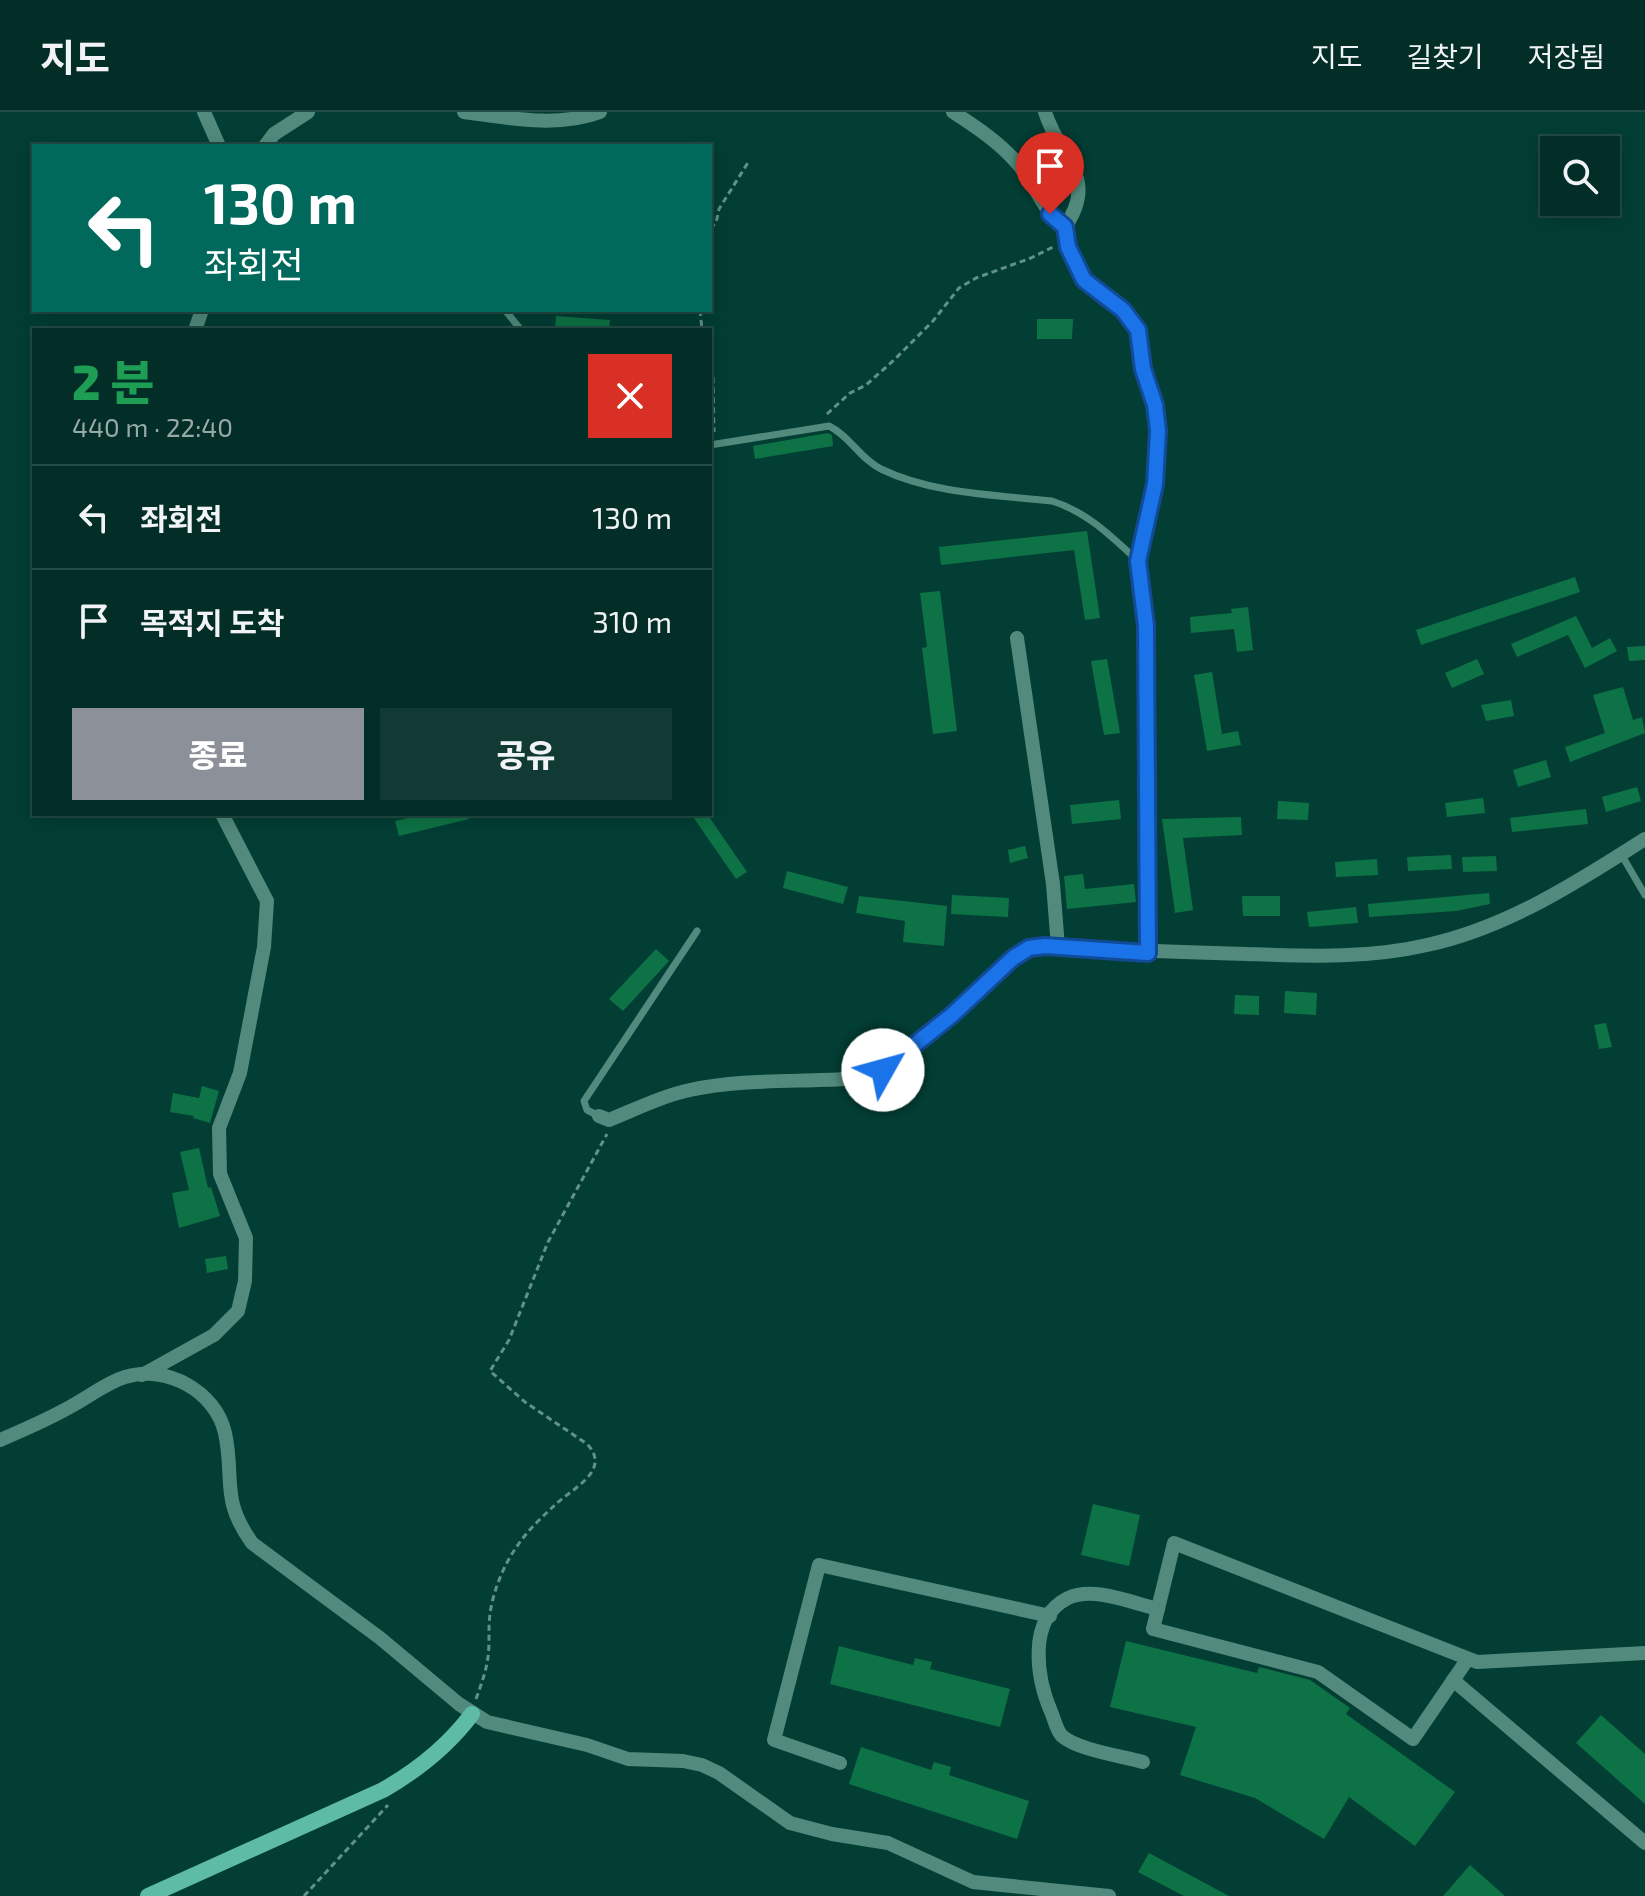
<!DOCTYPE html>
<html lang="ko">
<head>
<meta charset="utf-8">
<style>
	body { margin:0; font-family:"Exo 2","Noto Sans KR",sans-serif; background:#103a33; color:#f1f3f6; height:100vh; display:flex; flex-direction:column; font-size:30px; white-space:nowrap }
	* { box-sizing:border-box; margin:0 }
	p { font-size:26px; color:#96a8a7 }
	.icon { flex:none; width:44px; height:44px; fill:none; stroke:currentColor; stroke-width:2; stroke-linecap:round; stroke-linejoin:round }
	.map { position:relative; flex:1; overflow:hidden }
	.details { position:absolute; left:32px; top:216px; width:680px; height:488px; display:flex; flex-direction:column; background:#022e27; border-radius:0px; box-shadow:0 4px 20px #0003,0 0 0 2px #234a44 }
	.details>* { flex:none }
	.guide { position:absolute; left:32px; top:32px; width:680px; height:168px; border-radius:0px; box-shadow:0 4px 20px #0003,0 0 0 2px #234a44; background:#00695c; color:#fff; overflow:hidden }
	.controls { position:absolute; left:1540px; top:24px; display:grid; gap:16px }
	.controls a { display:grid; place-items:center; width:80px; height:80px; border-radius:0px; background:#022e27; box-shadow:0 4px 20px #0003,0 0 0 2px #234a44; font-size:40px }
	.pin { position:absolute; display:grid; place-items:center; width:68px; height:68px; color:#fff; margin:-82px -34px; border-radius:50% 50% 50% 0; rotate:-45deg; box-shadow:0 0 8px #0007 }
	.pin .icon { rotate:45deg }
	.me { position:absolute; width:88px; margin:-44px; rotate:52deg; stroke-linejoin:round; filter:drop-shadow(0 0 6px #0008) }
	.turn { display:flex; align-items:center; gap:28px; height:168px; padding:0 40px; font-size:36px }
	.turn .icon { width:104px; height:104px; stroke-width:2.5 }
	.turn b { display:block; font-size:56px; line-height:68px }
	.round { display:grid; place-items:center; flex:none; width:84px; height:84px; border-radius:0px; background:#103a33 }
	.summary { display:flex; align-items:center; justify-content:space-between; height:136px; padding:0 40px }
	h1 { font-size:48px; font-weight:800; line-height:60px; color:#1e9e55 }
	.cta { display:flex; gap:16px; margin-top:auto; padding:16px 40px }
	.cta a { flex:1; height:92px; border-radius:0px; background:#8c9099; color:#fff; font-size:32px; font-weight:800; line-height:92px; text-align:center }
	.cta a+a { background:#103a33; color:#f1f3f6 }
	ul { padding:0; list-style:none }
	li { display:flex; align-items:center; gap:24px; height:104px; padding:0 40px; border-top:2px solid #234a44 }
	li div { flex:1 }
	li b { display:block; font-size:30px }
	li em { font-style:normal }
	header { display:flex; align-items:center; gap:48px; box-sizing:border-box; height:112px; padding:0 40px; background:#022e27; border-bottom:2px solid #234a44 }
	header strong { font-size:38px }
	nav { display:flex; gap:44px; margin-inline-start:auto; font-size:28px }
	.map>svg:first-child { display:block }
</style>
</head>
<body>
<header>
<strong>지도</strong>
<nav><a>지도</a><a>길찾기</a><a>저장됨</a></nav>
</header>
<div class="map">
<svg width="1645" height="1784" viewBox="0 0 1645 1784">
	<rect width="100%" height="100%" fill="#023e34"/>
	<g fill="#0d7346">
		<path d="M556,204L610,208L609,218H555Z"/>
		<path d="M1037,207H1073L1072,227H1037Z"/>
		<path d="M828,321L832,323L833,334L755,347L753,334Z"/>
		<path d="M1087,419L1100,506L1085,508L1074,438L941,453L939,435Z"/>
		<path d="M1575,465L1580,480L1421,533L1416,518Z"/>
		<path d="M940,479L957,619L933,622L922,536L927,535L920,481Z"/>
		<path d="M1248,495L1253,538L1237,540L1234,517L1191,521L1190,505L1232,501L1231,497Z"/>
		<path d="M1576,504L1592,536L1610,526L1617,539L1585,556L1568,523L1517,545L1511,532Z"/>
		<path d="M1645,534V548L1629,549L1627,535Z"/>
		<path d="M1107,547L1120,621L1104,623L1091,549Z"/>
		<path d="M1477,547L1484,562L1452,576L1445,561Z"/>
		<path d="M1212,560L1222,622L1238,619L1241,633L1207,639L1194,563Z"/>
		<path d="M1623,575L1633,608L1642,605L1645,621L1570,650L1565,635L1605,621L1593,583Z"/>
		<path d="M1511,588L1514,604L1486,609L1481,593Z"/>
		<path d="M1546,648L1551,665L1518,675L1513,658Z"/>
		<path d="M1637,675L1641,689L1606,700L1602,685Z"/>
		<path d="M1483,686L1485,701L1447,705L1445,691Z"/>
		<path d="M1119,688L1121,707L1072,712L1070,693Z"/>
		<path d="M1278,689L1309,691L1308,708L1277,707Z"/>
		<path d="M1586,697L1588,712L1512,720L1510,706Z"/>
		<path d="M423,702H468L469,707L399,724L395,709Z"/>
		<path d="M691,702H707L747,760L736,767Z"/>
		<path d="M1241,705L1242,723L1183,726L1193,798L1175,801L1162,707Z"/>
		<path d="M1025,734L1028,746L1010,751L1008,738Z"/>
		<path d="M1451,743L1452,757L1408,759L1407,745Z"/>
		<path d="M1496,744L1497,759L1463,760L1462,745Z"/>
		<path d="M1377,747L1378,763L1336,765L1335,750Z"/>
		<path d="M787,759L848,775L843,792L783,776Z"/>
		<path d="M1083,762L1085,777L1134,772L1136,790L1067,797L1064,764Z"/>
		<path d="M1489,781L1490,792L1456,799L1369,805L1368,792Z"/>
		<path d="M952,783L1009,786L1008,805L951,802Z"/>
		<path d="M859,784L947,794L944,834L903,830L905,809L856,801Z"/>
		<path d="M1242,784H1280V804H1243Z"/>
		<path d="M1356,795L1358,811L1309,815L1307,800Z"/>
		<path d="M656,837L669,849L623,899L609,887Z"/>
		<path d="M1285,879L1317,881L1316,903L1284,901Z"/>
		<path d="M1235,883L1259,884V903L1234,902Z"/>
		<path d="M1606,911L1612,935L1599,937L1594,913Z"/>
		<path d="M202,974L219,979L210,1011L193,1006L194,1004L170,1000L173,981L199,986Z"/>
		<path d="M199,1036L208,1076L211,1075L220,1104L179,1116L172,1081L189,1078L180,1040Z"/>
		<path d="M226,1144L228,1157L207,1161L205,1147Z"/>
		<path d="M1093,1392L1140,1403L1129,1454L1081,1443Z"/>
		<path d="M1126,1529L1257,1561L1259,1555L1310,1568L1350,1596L1346,1602L1455,1680L1415,1734L1349,1685L1324,1727L1255,1686L1180,1663L1196,1615L1110,1595Z"/>
		<path d="M839,1534L913,1553L915,1546L932,1550L930,1557L1010,1577L1000,1615L830,1572Z"/>
		<path d="M1601,1603L1645,1642V1692L1576,1631Z"/>
		<path d="M861,1635L931,1658L934,1650L951,1655L949,1663L1029,1689L1017,1727L849,1672Z"/>
		<path d="M1149,1741L1229,1784H1184L1138,1760Z"/>
		<path d="M1470,1753L1505,1784H1443Z"/>
	</g>
	<g fill="none" stroke-linecap="round" stroke-linejoin="round">
		<g stroke="#629187" stroke-width="3" stroke-dasharray="6 4" stroke-linecap="butt">
			<path d="M710,116L716,111L719,97L749,49"/>
			<path d="M700,198L702,218"/>
			<path d="M710,256L713,263L714,320"/>
			<path d="M827,302L850,281L866,273L894,248L933,209L959,176L976,166L1031,146L1055,134"/>
			<path d="M476,1587C481,1573 486,1560 488,1545C490,1531 488,1516 490,1502C493,1479 504,1452 518,1433C528,1418 543,1404 556,1392C573,1376 612,1358 587,1332L525,1290L490,1259L509,1228L548,1130L607,1022"/>
			<path d="M304,1784L388,1693"/>
		</g>
		<g stroke="#528b7d" stroke-width="7">
			<path d="M505,198L521,218"/>
			<path d="M710,333L829,314C850,324 860,347 881,357C932,382 996,383 1052,389C1087,400 1111,424 1138,449"/>
			<path d="M1621,742L1645,783"/>
			<path d="M599,1004L587,998L584,989L697,819"/>
		</g>
		<g stroke="#528b7d" stroke-width="14">
			<path d="M204,0L219,34"/>
			<path d="M464,0C508,6 558,16 600,0"/>
			<path d="M953,0C976,15 999,30 1017,51C1035,70 1043,101 1065,115"/>
			<path d="M1045,0C1060,48 1099,65 1065,115L1068,135L1084,168L1123,198L1138,218L1143,257L1155,293L1158,319L1155,372L1138,449L1146,514L1148,841"/>
			<path d="M265,34L274,22L308,0"/>
			<path d="M195,218L202,198"/>
			<path d="M1017,526L1053,772L1058,835"/>
			<path d="M599,1004L609,1008C636,997 662,984 690,978C740,967 794,970 845,967L864,964L883,958L952,903L1013,846L1029,836L1045,834C1112,838 1179,840 1246,842C1307,844 1367,847 1427,833C1506,816 1578,770 1645,727"/>
			<path d="M142,1263L214,1223L238,1199L245,1169L246,1126L220,1062L219,1016L240,961L264,835L267,789L222,702"/>
			<path d="M0,1328C26,1317 53,1305 77,1291C93,1282 108,1270 125,1265C167,1252 216,1280 225,1321C235,1368 220,1386 252,1431L380,1526L459,1592L487,1610L587,1633L628,1647L683,1649L702,1653L719,1661L790,1711L832,1722L888,1731L973,1770L1109,1784"/>
			<path d="M1467,1548L1413,1627L1318,1560L1153,1517L1174,1431L1477,1550L1645,1541"/>
			<path d="M1453,1568L1645,1731"/>
			<path d="M1143,1650C1122,1644 1078,1638 1062,1624C1057,1619 1055,1610 1052,1602C1037,1568 1026,1507 1068,1486C1094,1474 1132,1491 1158,1497"/>
			<path d="M840,1651L774,1628L819,1453L1050,1504"/>
		</g>
		<path stroke="#5dbba6" stroke-width="16" d="M148,1784L383,1678C418,1658 448,1634 472,1602"/>
	</g>
	<g fill="none" stroke-linecap="round" stroke-linejoin="round">
		<g stroke="#114b97" stroke-width="20">
			<path id="route" d="M883,958L952,903L1013,846L1029,836L1045,834L1148,841L1146,514L1138,449L1155,372L1158,319L1155,293L1143,257L1138,218L1123,198L1084,168L1068,135L1065,115L1050,102"/>
		</g>
		<use href="#route" stroke="#1a73e8" stroke-width="14"/>
	</g>
</svg>
<div class="controls">
<a><svg class="icon" aria-label="search" viewBox="0 0 24 24"><circle cx="10" cy="10" r="6"/><path d="M15 15l6 6"/></svg></a>
</div>
<div class="pin" style="left:1050px;top:102px;background:#d93025"><svg class="icon" aria-label="arrive" viewBox="0 0 24 24"><path d="M6 21V4h12l-3 4 3 4H6"/></svg></div>
<svg class="me" style="left:883px;top:958px" viewBox="-20 -20 40 40"><circle r="19" fill="#fff"/><path d="M0-13L10 11 0 6-10 11z" fill="#1a73e8"/></svg>
<div class="guide">
<div class="turn"><svg class="icon" aria-label="left" viewBox="0 0 24 24"><path d="M17 20v-9H6M10 6l-5 5 5 5"/></svg><div><b>130 m</b>좌회전</div></div>
</div>
<section class="details">
<div class="summary"><div><h1>2 분</h1><p>440 m · 22:40</p></div><a class="round" style="background:#d93025;color:#fff"><svg class="icon" aria-label="close" viewBox="0 0 24 24"><path d="M6 6l12 12M18 6L6 18"/></svg></a></div>
<ul>
<li><svg class="icon" aria-label="left" viewBox="0 0 24 24"><path d="M17 20v-9H6M10 6l-5 5 5 5"/></svg><div><b>좌회전</b></div><em>130 m</em></li>
<li><svg class="icon" aria-label="arrive" viewBox="0 0 24 24"><path d="M6 21V4h12l-3 4 3 4H6"/></svg><div><b>목적지 도착</b></div><em>310 m</em></li>
</ul>
<div class="cta"><a>종료</a><a>공유</a></div>
</section>
</div>
</body>
</html>
